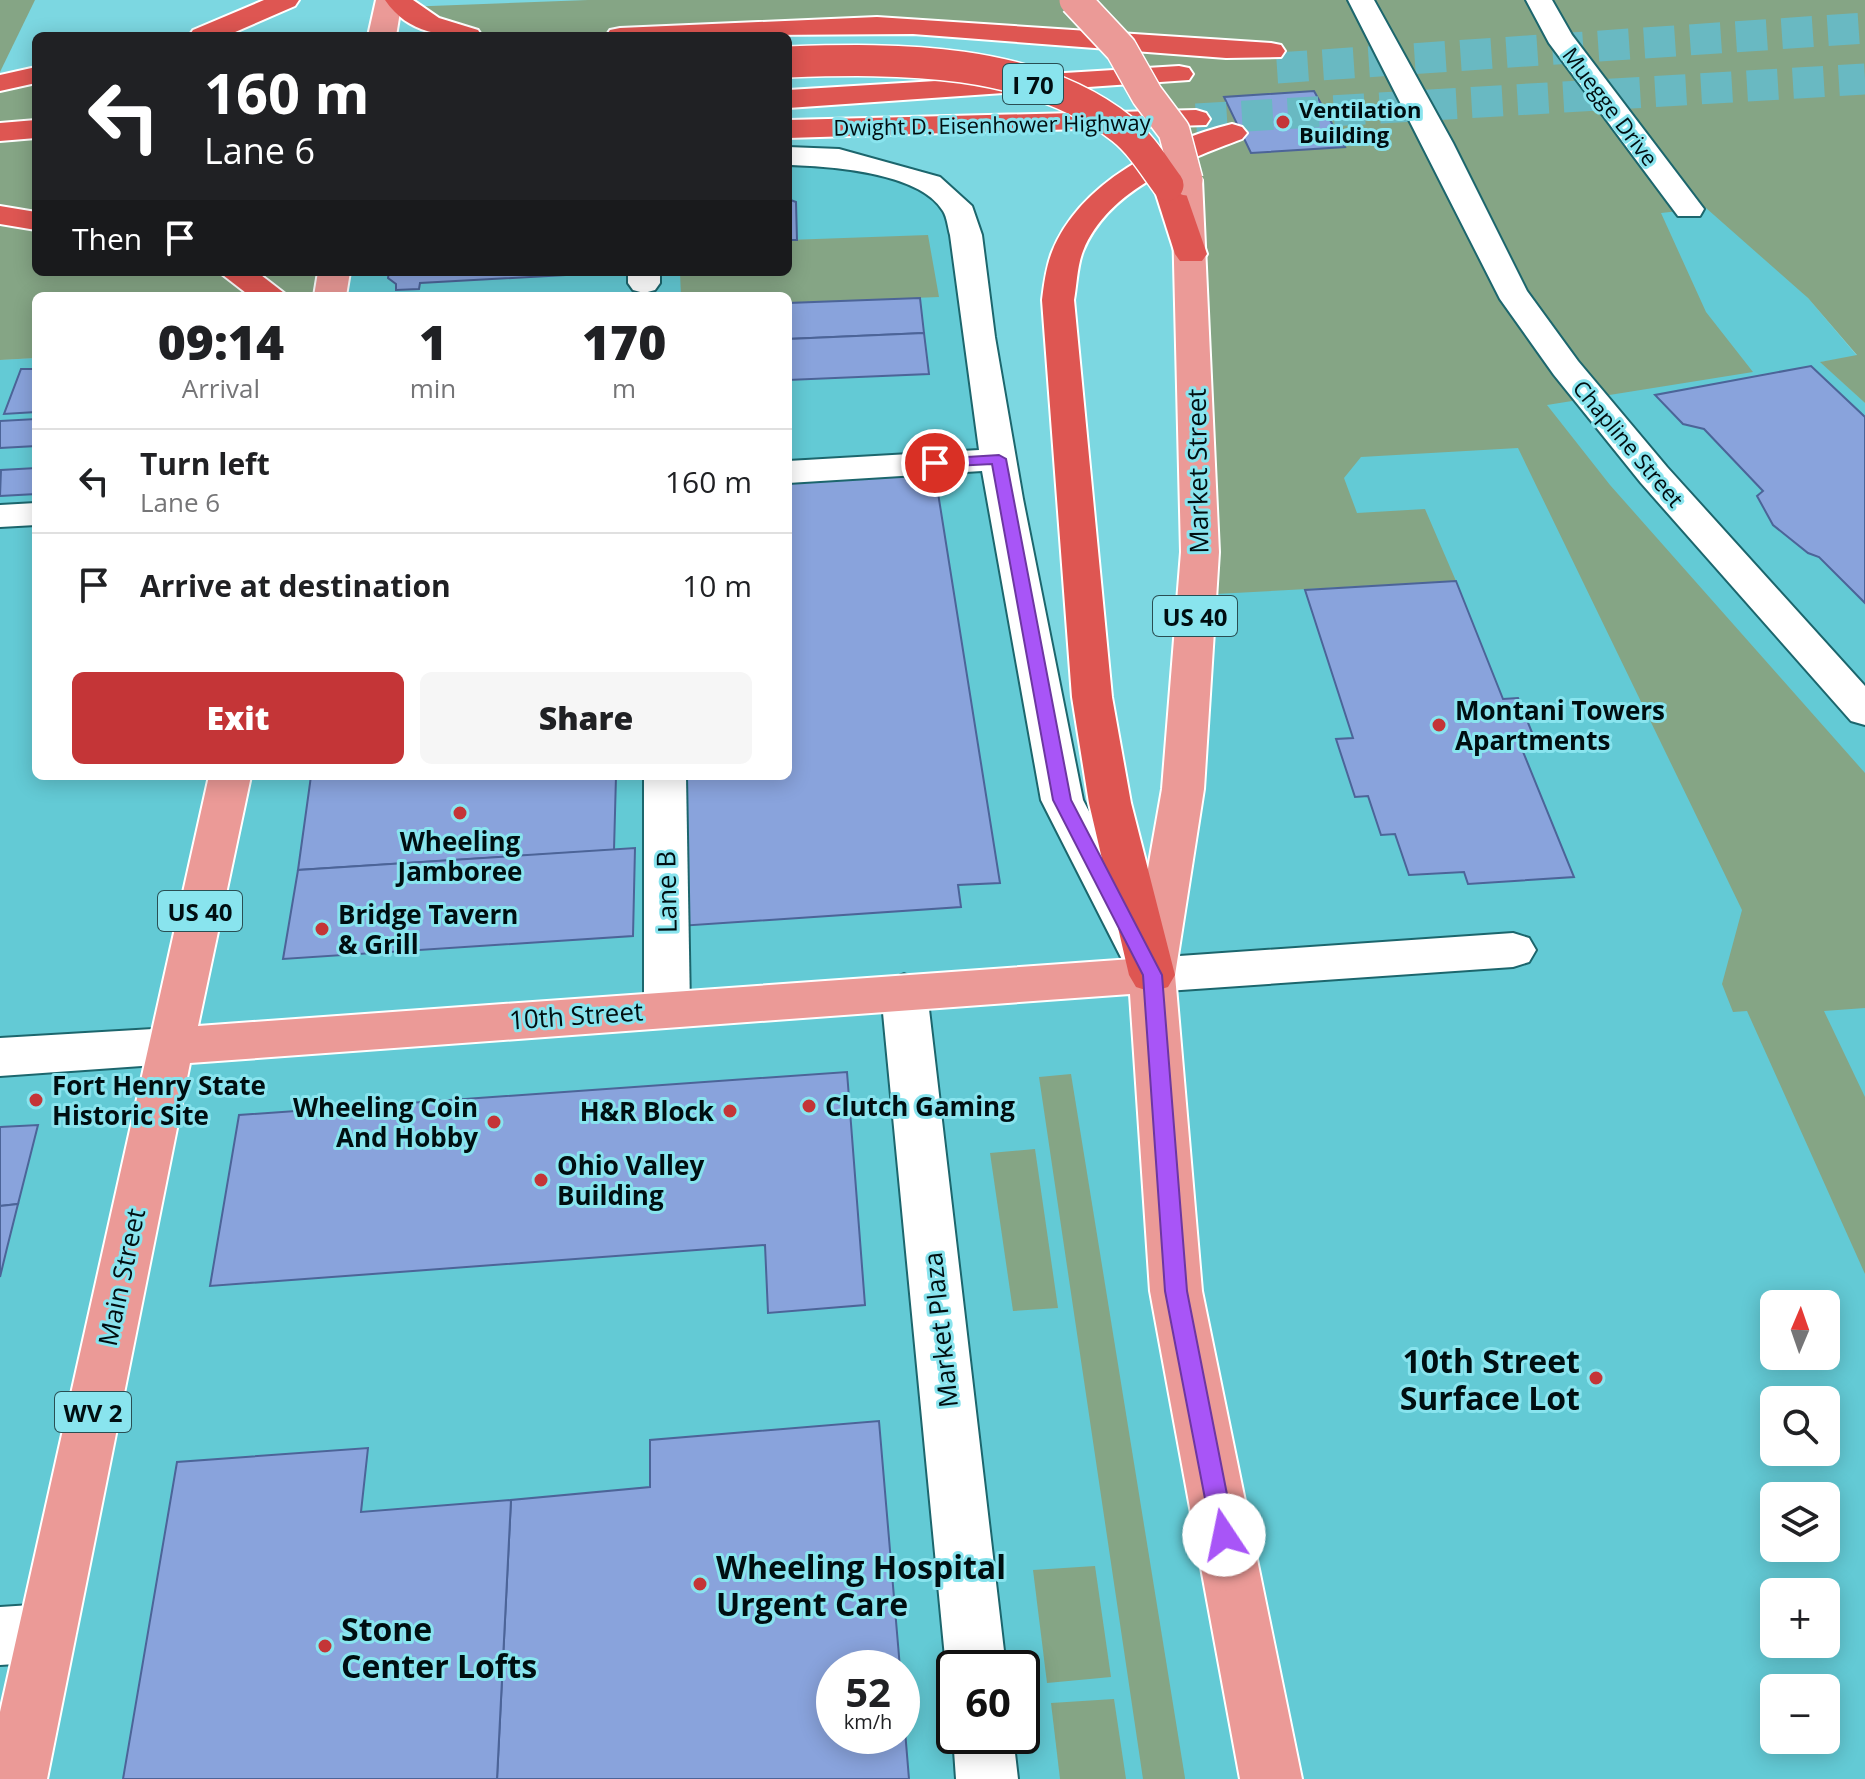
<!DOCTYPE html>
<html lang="en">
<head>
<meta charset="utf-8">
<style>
	body { margin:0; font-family:"Open Sans",sans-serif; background:#f6f6f6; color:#202124; height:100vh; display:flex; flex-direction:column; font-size:30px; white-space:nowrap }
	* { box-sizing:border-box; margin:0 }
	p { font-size:26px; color:#757577 }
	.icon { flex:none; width:44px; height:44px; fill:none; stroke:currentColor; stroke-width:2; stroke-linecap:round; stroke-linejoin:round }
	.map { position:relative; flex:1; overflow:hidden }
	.side { position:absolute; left:32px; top:292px; width:760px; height:488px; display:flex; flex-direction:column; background:#fff; border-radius:12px; box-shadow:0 4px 20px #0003 }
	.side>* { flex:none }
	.banner { position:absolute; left:32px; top:32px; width:760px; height:244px; border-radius:12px; box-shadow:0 4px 20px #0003; background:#202124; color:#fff; overflow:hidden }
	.needle { width:52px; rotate:2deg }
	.controls { position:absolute; left:1760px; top:1290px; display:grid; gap:16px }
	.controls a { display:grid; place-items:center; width:80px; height:80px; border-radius:12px; background:#fff; box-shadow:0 4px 20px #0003; font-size:40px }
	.speed { position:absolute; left:816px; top:1650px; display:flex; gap:16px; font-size:40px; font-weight:700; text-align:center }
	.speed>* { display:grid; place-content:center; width:104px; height:104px; border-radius:50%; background:#fff; box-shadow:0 4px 20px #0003; line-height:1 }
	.speed small { font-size:20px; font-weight:400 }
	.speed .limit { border:4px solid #111; border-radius:12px; background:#fff; color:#111 }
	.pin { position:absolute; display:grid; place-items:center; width:68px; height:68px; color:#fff; margin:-34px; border:4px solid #fff; border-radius:50%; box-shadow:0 2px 8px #0007 }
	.me { position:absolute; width:88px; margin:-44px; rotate:349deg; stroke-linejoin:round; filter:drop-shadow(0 0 6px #0008) }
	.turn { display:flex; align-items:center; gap:28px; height:168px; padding:0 40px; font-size:36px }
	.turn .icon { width:104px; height:104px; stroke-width:2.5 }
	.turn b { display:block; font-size:56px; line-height:68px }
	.then { display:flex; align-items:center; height:76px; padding:0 40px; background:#0003; gap:16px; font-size:30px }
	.eta { display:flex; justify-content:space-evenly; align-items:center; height:136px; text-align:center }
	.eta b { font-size:48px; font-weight:800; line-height:56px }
	.action { display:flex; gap:16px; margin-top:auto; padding:16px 40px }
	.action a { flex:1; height:92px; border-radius:12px; background:#c43537; color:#fff; font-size:32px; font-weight:800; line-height:92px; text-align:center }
	.action a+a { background:#f6f6f6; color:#202124 }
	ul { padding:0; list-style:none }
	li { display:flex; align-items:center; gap:24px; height:104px; padding:0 40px; border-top:2px solid #e0e0e0 }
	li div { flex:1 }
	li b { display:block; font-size:30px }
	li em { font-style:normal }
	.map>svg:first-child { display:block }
</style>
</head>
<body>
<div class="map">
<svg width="1865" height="1779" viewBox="0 0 1865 1779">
	<rect width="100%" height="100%" fill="#7cd7e1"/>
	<path fill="#63cad5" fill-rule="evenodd" d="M1585,72L1808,298L1857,356L1821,362L1865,403V1779H0V360L36,358V776H788V296H315L319,272H788V156L872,165L957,206L1062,800L1161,918L1237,480ZM1774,1304H1826V1356H1774ZM1774,1400H1826V1452H1774ZM1774,1496H1826V1548H1774ZM1774,1592H1826V1644H1774ZM834,1668H902V1736H834ZM954,1668H1022V1736H954ZM1774,1688H1826V1740H1774Z"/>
	<g fill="#85a585">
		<path d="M0,0H35L0,72Z"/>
		<path d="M588,0H1865V403L1820,362L1857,355L1808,298L1706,208L1661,213L1706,312L1753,372L1547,405L1610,485L1865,773V1008L1824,1011L1865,1097V1274L1747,1011L1733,1012L1722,984L1742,910L1518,448L1361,457L1344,478L1357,513L1425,509L1456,581L1197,595L1187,180L1116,44L792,26L620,36H468L448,32L404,7Z"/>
		<path d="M36,75V272H334L330,296H36V358L0,360V83Z"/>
		<path d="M928,235L939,297L788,303V296H681L680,272H788V240Z"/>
		<path d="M1071,1074L1185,1778V1779H1143L1039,1077Z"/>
		<path d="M1035,1149L1058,1308L1013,1311L990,1153Z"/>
		<path d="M1095,1566L1111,1677L1047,1683L1033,1570Z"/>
		<path d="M1114,1699L1126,1779H1060L1051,1703Z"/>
	</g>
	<g fill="#89a3dc" stroke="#4c6498" stroke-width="2">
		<path d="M1314,91L1345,147L1251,153L1224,97Z"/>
		<path d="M788,199L796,202L797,240H788Z"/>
		<path d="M389,272H620L420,283L419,289L396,290V284L388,278Z"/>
		<path d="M920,298L924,333L788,339V303Z"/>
		<path d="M924,333L929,374L788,380V339Z"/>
		<path d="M1811,366L1865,417V603L1819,557L1808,553L1773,525L1757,496L1763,491L1704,429L1683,424L1655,395Z"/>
		<path d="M21,369H36V412L4,414Z"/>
		<path d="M36,419V446L0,448V421Z"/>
		<path d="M36,468V494L0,496L1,470Z"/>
		<path d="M935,474L1000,883L958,885L961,907L679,926L677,776H788V482Z"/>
		<path d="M1456,581L1503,699L1518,698L1533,735L1517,737L1574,877L1468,884L1464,872L1409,875L1395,834L1381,835L1368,796L1355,797L1336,739L1353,738L1305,590Z"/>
		<path d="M311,776H616L614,850L298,870Z"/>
		<path d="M635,848L633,936L283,959L298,870Z"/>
		<path d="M847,1072L865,1305L768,1313L765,1245L210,1286L239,1115Z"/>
		<path d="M38,1125L18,1204L0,1206V1127Z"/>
		<path d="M18,1204L7,1248L0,1277V1206Z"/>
		<path d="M879,1421L900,1668H834V1736H902V1694L909,1779H497L511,1500L650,1487V1440Z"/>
		<path d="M368,1448L361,1512L511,1500L497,1779H123L177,1462Z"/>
	</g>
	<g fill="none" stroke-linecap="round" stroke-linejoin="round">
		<g stroke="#69b9c2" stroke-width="31" stroke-dasharray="31 15" stroke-linecap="butt">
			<path d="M1277,68L1865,28"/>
			<path d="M1196,119L1865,79"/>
		</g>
		<g stroke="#1c666d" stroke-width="4">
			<g id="minor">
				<path d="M1348,0H1374L1453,143L1527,291L1578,361L1667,467L1865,686V725L1851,721L1641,483L1554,375L1500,299Z"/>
				<path d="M1526,0H1552L1572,35L1704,209L1700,216H1678L1549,43Z"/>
				<path d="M788,147L839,149L940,177L972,206L982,235L995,337L1023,499L1083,800L1165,957L1513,933L1529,938L1536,950L1529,962L1513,967L1152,992L1136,987L1041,800L982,471L788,483V461L979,450L950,235C948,228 947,217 943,211C920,172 828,166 788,165Z"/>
				<path d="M628,272H660V283L655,290L644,293L633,290L628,283Z"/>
				<path d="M36,503V525L0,527V505Z"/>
				<path d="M644,776H686L690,1008L683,1021L667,1026L651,1021L644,1008Z"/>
				<path d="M904,974L920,980L927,992L1006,1668H954V1686L946,1668L881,992L888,980Z"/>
				<path d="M170,1028L187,1033L194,1046L187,1059L170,1064L0,1076V1038Z"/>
				<path d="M47,1604L68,1613L76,1633L68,1653L47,1662L0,1665V1607Z"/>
				<path d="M954,1733V1736H1013L1018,1779H956L953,1736Z"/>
			</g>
		</g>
		<g stroke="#fff" stroke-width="4">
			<g id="major">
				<path d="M376,0H402L396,36H368Z"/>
				<path d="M1187,171L1198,174L1202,180L1219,552L1204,789L1175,975L1202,1291L1302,1779H1240L1150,1291L1130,994L190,1063L47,1779H0V1712L209,776H251L198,1026L1132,959L1162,789L1181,552L1172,180L1176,174Z"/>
				<path d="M318,272H350L346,296H314Z"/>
			</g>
		</g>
		<g stroke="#fff" stroke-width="4">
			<g id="highway">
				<path d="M264,0H299L295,6L226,36H189L193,30Z"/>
				<path d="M385,0H413L439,18L478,30L482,36C443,36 409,35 385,0Z"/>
				<path d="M877,17L1271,43L1281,45L1285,51L1281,57L1226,58L913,34L606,36L610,30L620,28Z"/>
				<path d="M1179,66L1189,68L1193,74L1189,80L788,108V90Z"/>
				<path d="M36,67V83L0,91V75Z"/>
				<path d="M1196,110L1206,113L1210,119L1206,125L788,138V120Z"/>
				<path d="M36,120V138L0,141V123Z"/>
				<path d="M1232,124L1242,127L1247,133L1242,139C1184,161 1109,188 1083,251C1077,266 1077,284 1074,300L1112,697L1131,803L1175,975L1168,987L1152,992L1136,987L1129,975L1089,803L1072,697L1042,300C1044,284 1046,267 1052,252C1080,182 1163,141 1232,124Z"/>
				<path d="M1168,176L1179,179L1183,185L1207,254L1202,261H1180L1175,254L1153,185L1157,179Z"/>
				<path d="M0,206L36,212V230L0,224Z"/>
				<path d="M219,272H257L288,296H250Z"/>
			</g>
		</g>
		<use href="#minor" fill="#fff" fill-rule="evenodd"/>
		<use href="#major" fill="#eb9a97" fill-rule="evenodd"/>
		<use href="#highway" fill="#de5652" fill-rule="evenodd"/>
		<g stroke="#fff" stroke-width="34" stroke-linecap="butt">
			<path id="major-bridge" d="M1075,0L1121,49L1147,95L1174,131L1187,180"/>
		</g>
		<g stroke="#fff" stroke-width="34" stroke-linecap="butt">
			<path id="highway-bridge" d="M788,62C897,58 1032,57 1122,129C1141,144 1154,166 1168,185"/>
		</g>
		<use href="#major-bridge" stroke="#eb9a97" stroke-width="31"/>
		<use href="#highway-bridge" stroke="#de5652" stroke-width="31"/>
	</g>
	<path fill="#a855f7" stroke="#6d37a1" stroke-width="2" d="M999,455L1006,459L1071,800L1162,975L1187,1291L1235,1535L1232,1543L1224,1546L1215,1543L1212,1535L1165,1291L1143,975L1053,800L992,464L935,467L928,463L935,459Z"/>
	<g fill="#c43537" stroke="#89e4ee" stroke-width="3">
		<circle cx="1283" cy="122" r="8"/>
		<circle cx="1439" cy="725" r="8"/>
		<circle cx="460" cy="813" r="8"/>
		<circle cx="322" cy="929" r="8"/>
		<circle cx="36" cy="1100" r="8"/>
		<circle cx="809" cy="1106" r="8"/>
		<circle cx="730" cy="1111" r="8"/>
		<circle cx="494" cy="1122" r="8"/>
		<circle cx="541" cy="1180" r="8"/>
		<circle cx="1596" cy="1378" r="8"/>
		<circle cx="700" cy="1584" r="8"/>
		<circle cx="325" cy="1646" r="8"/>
	</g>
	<g text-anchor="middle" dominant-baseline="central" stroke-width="6" stroke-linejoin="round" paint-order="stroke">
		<g font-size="22" fill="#000e11" stroke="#89e4ee">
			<text transform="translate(1611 106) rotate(53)">Muegge Drive</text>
			<text transform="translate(992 124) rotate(-1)">Dwight D. Eisenhower Highway</text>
			<text transform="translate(1629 443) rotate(50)">Chapline Street</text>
		</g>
		<g font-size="22" font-weight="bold" fill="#000e11" stroke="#89e4ee" text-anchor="start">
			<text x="1299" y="109">Ventilation<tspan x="1299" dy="25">Building</tspan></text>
		</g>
		<g fill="#89e4ee" stroke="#294e53" stroke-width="2">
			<rect x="1003" y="64" width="60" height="40" rx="6"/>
			<rect x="1153" y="596" width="84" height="40" rx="6"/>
			<rect x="158" y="891" width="84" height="40" rx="6"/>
			<rect x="55" y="1392" width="76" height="40" rx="6"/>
		</g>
		<g font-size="24" font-weight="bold" fill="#000e11">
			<text x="1033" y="84">I 70</text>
			<text x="1195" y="616">US 40</text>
			<text x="200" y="911">US 40</text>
			<text x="93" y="1412">WV 2</text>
		</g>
		<g font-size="26" fill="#000e11" stroke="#89e4ee">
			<text transform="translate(1197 471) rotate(-91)">Market Street</text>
			<text transform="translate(666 892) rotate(-91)">Lane B</text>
			<text transform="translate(576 1015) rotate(-4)">10th Street</text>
			<text transform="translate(121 1277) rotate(-78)">Main Street</text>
			<text transform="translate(940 1330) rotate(-96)">Market Plaza</text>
		</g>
		<g font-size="26" font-weight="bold" fill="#000e11" stroke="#89e4ee" text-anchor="start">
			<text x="1455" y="710">Montani Towers<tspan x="1455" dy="30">Apartments</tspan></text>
			<text x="460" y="841" text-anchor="middle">Wheeling<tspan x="460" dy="30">Jamboree</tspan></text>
			<text x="338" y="914">Bridge Tavern<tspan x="338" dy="30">&amp; Grill</tspan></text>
			<text x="52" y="1085">Fort Henry State<tspan x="52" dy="30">Historic Site</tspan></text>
			<text x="825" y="1106">Clutch Gaming</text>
			<text x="478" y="1107" text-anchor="end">Wheeling Coin<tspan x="478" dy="30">And Hobby</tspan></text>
			<text x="714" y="1111" text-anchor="end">H&amp;R Block</text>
			<text x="557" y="1165">Ohio Valley<tspan x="557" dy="30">Building</tspan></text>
		</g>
		<g font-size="32" font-weight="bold" fill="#000e11" stroke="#89e4ee" text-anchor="start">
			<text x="1580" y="1360" text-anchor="end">10th Street<tspan x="1580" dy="37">Surface Lot</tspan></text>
			<text x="716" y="1566">Wheeling Hospital<tspan x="716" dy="37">Urgent Care</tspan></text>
			<text x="341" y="1628">Stone<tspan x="341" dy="37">Center Lofts</tspan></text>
		</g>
	</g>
</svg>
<div class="controls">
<a><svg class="needle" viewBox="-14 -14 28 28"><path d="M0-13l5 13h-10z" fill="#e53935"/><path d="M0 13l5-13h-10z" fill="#757577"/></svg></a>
<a><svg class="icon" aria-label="search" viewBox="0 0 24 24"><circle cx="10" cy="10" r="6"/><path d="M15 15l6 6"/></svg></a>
<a><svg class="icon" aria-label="layers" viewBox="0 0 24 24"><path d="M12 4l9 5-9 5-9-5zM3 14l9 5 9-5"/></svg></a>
<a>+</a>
<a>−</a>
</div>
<div class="speed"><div>52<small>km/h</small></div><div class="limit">60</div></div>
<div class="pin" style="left:935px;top:463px;background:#d93025"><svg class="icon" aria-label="arrive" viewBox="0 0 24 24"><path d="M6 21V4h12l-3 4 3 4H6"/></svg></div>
<svg class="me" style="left:1224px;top:1535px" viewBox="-20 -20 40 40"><circle r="19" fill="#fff"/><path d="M0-13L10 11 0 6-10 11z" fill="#a855f7"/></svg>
<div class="banner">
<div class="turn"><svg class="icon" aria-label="left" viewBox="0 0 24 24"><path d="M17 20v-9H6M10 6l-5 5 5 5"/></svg><div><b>160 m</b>Lane 6</div></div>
<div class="then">Then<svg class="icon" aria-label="arrive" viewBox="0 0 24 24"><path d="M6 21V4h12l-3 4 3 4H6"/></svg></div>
</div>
<section class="side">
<div class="eta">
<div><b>09:14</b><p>Arrival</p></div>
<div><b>1</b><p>min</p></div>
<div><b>170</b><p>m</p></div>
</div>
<ul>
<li><svg class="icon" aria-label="left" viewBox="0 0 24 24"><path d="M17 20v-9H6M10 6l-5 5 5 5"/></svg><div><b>Turn left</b><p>Lane 6</p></div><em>160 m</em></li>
<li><svg class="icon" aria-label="arrive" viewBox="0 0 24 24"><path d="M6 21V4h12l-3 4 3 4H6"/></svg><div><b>Arrive at destination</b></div><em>10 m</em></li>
</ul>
<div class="action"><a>Exit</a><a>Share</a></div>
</section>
</div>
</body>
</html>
